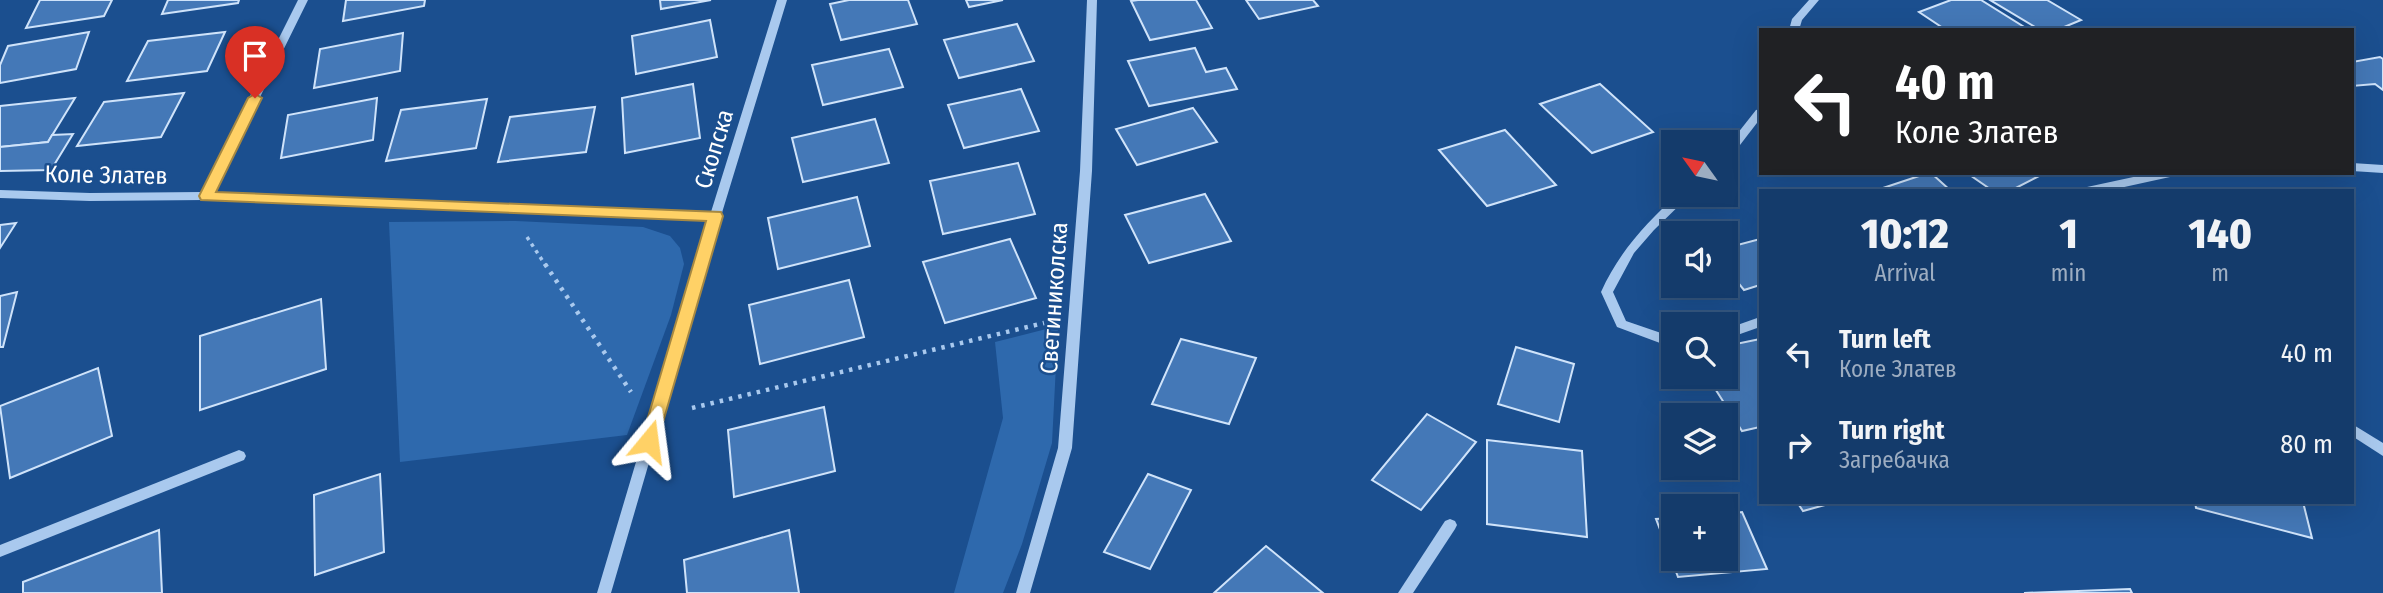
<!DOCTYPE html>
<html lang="en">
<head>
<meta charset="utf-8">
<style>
	body { margin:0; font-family:"Fira Sans Condensed",sans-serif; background:#214673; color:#f1f3f6; height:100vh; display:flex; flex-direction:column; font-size:26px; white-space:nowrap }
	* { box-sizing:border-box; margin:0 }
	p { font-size:23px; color:#9dadc1 }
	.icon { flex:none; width:38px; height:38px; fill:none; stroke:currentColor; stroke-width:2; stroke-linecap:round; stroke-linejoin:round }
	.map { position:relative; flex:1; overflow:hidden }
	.sheet { position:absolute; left:1759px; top:189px; width:595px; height:315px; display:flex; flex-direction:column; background:#143b6b; border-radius:0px; box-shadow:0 7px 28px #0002,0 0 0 2px #33557e }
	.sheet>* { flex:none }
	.guide { position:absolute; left:1759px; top:28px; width:595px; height:147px; border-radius:0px; box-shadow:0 7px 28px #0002,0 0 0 2px #33557e; background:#202124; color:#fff; overflow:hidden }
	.needle { width:46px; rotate:303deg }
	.tools { position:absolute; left:1661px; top:130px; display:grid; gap:14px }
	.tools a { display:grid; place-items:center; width:77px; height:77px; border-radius:0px; background:#143b6b; box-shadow:0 7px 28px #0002,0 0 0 2px #33557e; font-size:35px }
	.pin { position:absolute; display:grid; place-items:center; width:60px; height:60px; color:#fff; margin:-72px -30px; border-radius:50% 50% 50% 0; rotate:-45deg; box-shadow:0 0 7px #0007 }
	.pin .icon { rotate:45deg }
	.me { position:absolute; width:77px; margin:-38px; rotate:16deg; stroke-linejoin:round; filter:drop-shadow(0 0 5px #0008) }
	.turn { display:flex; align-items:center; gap:24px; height:147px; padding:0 21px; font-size:32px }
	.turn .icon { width:91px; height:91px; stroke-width:2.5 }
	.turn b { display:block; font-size:49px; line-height:60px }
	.eta { display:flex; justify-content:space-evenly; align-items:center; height:119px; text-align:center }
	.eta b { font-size:42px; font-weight:800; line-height:49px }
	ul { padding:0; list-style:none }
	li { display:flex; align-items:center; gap:21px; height:91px; padding:0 21px }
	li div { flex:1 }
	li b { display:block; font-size:26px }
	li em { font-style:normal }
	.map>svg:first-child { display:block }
</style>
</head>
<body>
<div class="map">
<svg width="2383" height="593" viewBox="0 0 2383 593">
	<rect width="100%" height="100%" fill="#1b4f8f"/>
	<g fill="#2e69ad">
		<path d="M516,221L643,227L670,236L680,248L684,264L671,315L627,435L400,462L389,222Z"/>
		<path d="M1058,326L1052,443L1022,544L1003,593H954L1003,418L995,342Z"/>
	</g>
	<g fill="#4478b7" stroke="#cfe3fa" stroke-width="2">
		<path d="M40,0H112L104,16L26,28Z"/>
		<path d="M168,0H239L238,3L162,14Z"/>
		<path d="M346,0H425L424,6L343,21Z"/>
		<path d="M660,0H711L661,9Z"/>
		<path d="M849,0H908L917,24L841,40L830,4Z"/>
		<path d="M966,0H1003L969,7Z"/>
		<path d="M1138,0H1196L1212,28L1150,40L1131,1Z"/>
		<path d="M1246,0H1313L1318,6L1259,19Z"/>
		<path d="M1951,0H1981L2029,30H1946L1919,12Z"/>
		<path d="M1990,0H2047L2081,20L2057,30H2040Z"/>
		<path d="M710,20L717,57L636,74L632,36Z"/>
		<path d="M1017,24L1034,61L959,78L944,40Z"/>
		<path d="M89,32L76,69L0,83V65L8,46Z"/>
		<path d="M225,32L207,71L127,81L148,41Z"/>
		<path d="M403,33L400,71L314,88L320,49Z"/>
		<path d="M1195,48L1206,72L1226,68L1237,89L1149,106L1128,61Z"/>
		<path d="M889,49L903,87L823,105L812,65Z"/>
		<path d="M2380,57L2383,59V90L2375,84L2352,86V62Z"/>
		<path d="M693,84L700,138L625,153L622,98Z"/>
		<path d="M1600,84L1653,132L1592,153L1540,104Z"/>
		<path d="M1021,89L1039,131L964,148L948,105Z"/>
		<path d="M184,93L161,137L77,146L104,102Z"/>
		<path d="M75,98L48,142L0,147V106Z"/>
		<path d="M377,98L373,140L281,158L288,115Z"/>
		<path d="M487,99L476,148L386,161L401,110Z"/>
		<path d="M595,107L586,152L498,162L510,117Z"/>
		<path d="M1193,108L1217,142L1137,165L1116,129Z"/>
		<path d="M875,119L889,163L803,182L792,138Z"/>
		<path d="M1505,130L1556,185L1487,206L1439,150Z"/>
		<path d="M73,134L51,170L0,171V147L48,142L52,135Z"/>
		<path d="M1018,163L1035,214L943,234L930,181Z"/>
		<path d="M1931,173L1951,191H1874L1928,173Z"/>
		<path d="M1967,173H2045L2010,191H1993Z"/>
		<path d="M1205,194L1231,241L1149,263L1125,215Z"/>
		<path d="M857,197L870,246L778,269L768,218Z"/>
		<path d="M16,223L0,248V225Z"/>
		<path d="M1010,239L1036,298L945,323L923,262Z"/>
		<path d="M1760,239V285L1744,290L1726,268V248Z"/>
		<path d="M849,280L864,337L760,364L749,305Z"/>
		<path d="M17,292L3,347H0V296Z"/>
		<path d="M321,299L326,369L200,410V336Z"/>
		<path d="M1181,339L1256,358L1229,424L1152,404Z"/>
		<path d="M1760,339V427L1742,431L1707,376H1726V346Z"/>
		<path d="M1516,347L1574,364L1559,422L1498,404Z"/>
		<path d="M98,368L112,436L10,478L0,406Z"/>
		<path d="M824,407L835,471L734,497L728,430Z"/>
		<path d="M1427,414L1476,442L1421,510L1372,480Z"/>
		<path d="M1487,440L1582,451L1587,537L1487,524Z"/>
		<path d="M380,474L384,552L315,575L314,495Z"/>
		<path d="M1148,474L1191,490L1150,569L1104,552Z"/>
		<path d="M1797,502H1836L1803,511Z"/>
		<path d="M2195,502H2303L2312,538L2196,508Z"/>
		<path d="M1742,512L1767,569L1678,577L1656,519L1673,518V558H1726V514Z"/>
		<path d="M159,530L162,593H23V582Z"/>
		<path d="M789,530L799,593H687L684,560Z"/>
		<path d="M1266,546L1323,593H1214Z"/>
		<path d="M2130,589L2132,593H2024Z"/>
	</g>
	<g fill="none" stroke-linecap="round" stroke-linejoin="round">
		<path stroke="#a9c9ee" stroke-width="3.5" stroke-dasharray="3.5 4.5" stroke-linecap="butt" d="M527,237L546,266"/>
		<g stroke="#a9c9ee" stroke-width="4.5" stroke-dasharray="3.5 6" stroke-linecap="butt">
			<path d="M545,264L631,392"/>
			<path d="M692,408L1044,323"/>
		</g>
		<g fill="#a9c9ee" fill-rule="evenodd">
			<path d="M298,0H308L213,192L711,212L777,0H787L721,216L611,593H597L708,220L206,200L90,201L0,198V190L90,193L202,192Z"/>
			<path d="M1087,0H1097L1092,171L1072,448L1030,593H1016L1058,448L1080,171Z"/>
			<path d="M1809,0H1819L1802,20L1799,30H1789L1792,19Z"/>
			<path d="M1760,109V119L1730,158H1726V148L1756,110Z"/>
			<path d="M2352,163L2383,165V173L2352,171Z"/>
			<path d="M2152,173H2175L2170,177L2106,191H2081L2087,187Z"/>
			<path d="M1678,194H1691L1654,230L1634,253L1613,292L1626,321L1661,333H1673V343H1660L1617,327L1601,292C1619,252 1646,223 1678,194Z"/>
			<path d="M1760,317V327L1726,339V329Z"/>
			<path d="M2352,424L2383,443V456L2352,436Z"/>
			<path d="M239,450L244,452L246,456L244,460L0,557V545Z"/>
			<path d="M1450,519L1455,521L1457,525L1455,529L1413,593H1398L1445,521Z"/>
		</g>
	</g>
	<path fill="#ffd166" stroke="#a68842" stroke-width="2" d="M255,94L262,98L216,192L721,212L723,216L656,446H643L641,441L706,221L201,200L199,196L248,98Z"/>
	<g text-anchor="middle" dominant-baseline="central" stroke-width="5" stroke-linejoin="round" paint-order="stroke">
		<g font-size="24" fill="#fff" stroke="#1b4f8f">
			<text transform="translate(714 149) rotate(-73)">Скопска</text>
			<text transform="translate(106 175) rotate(1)">Коле Златев</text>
			<text transform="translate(1054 298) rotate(-86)">Светиниколска</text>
		</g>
	</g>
</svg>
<div class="tools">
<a><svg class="needle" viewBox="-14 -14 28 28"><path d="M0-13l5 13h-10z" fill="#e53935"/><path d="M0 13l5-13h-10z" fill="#9dadc1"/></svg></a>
<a><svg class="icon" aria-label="sound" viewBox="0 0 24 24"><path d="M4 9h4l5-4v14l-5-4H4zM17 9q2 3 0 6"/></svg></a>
<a><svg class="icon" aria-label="search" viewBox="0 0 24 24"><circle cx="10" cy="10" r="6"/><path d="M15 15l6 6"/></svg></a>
<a><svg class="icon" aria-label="layers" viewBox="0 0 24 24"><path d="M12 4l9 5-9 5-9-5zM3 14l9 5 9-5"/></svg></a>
<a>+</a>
</div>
<div class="pin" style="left:255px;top:98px;background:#d93025"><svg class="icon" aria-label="arrive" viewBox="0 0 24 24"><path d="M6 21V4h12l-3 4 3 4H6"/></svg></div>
<svg class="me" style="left:649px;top:441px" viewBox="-20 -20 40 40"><path d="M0-17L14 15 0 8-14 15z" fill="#ffd166" stroke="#fff" stroke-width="4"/></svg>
<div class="guide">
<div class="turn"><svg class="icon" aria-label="left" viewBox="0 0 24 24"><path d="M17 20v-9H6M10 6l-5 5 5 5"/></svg><div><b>40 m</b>Коле Златев</div></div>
</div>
<section class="sheet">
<div class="eta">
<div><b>10:12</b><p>Arrival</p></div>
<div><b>1</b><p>min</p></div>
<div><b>140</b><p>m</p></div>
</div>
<ul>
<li><svg class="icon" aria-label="left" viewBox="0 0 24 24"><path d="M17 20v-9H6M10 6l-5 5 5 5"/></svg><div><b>Turn left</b><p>Коле Златев</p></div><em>40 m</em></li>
<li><svg class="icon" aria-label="right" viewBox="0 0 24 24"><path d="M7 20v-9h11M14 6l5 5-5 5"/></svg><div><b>Turn right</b><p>Загребачка</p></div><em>80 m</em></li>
</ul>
</section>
</div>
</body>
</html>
